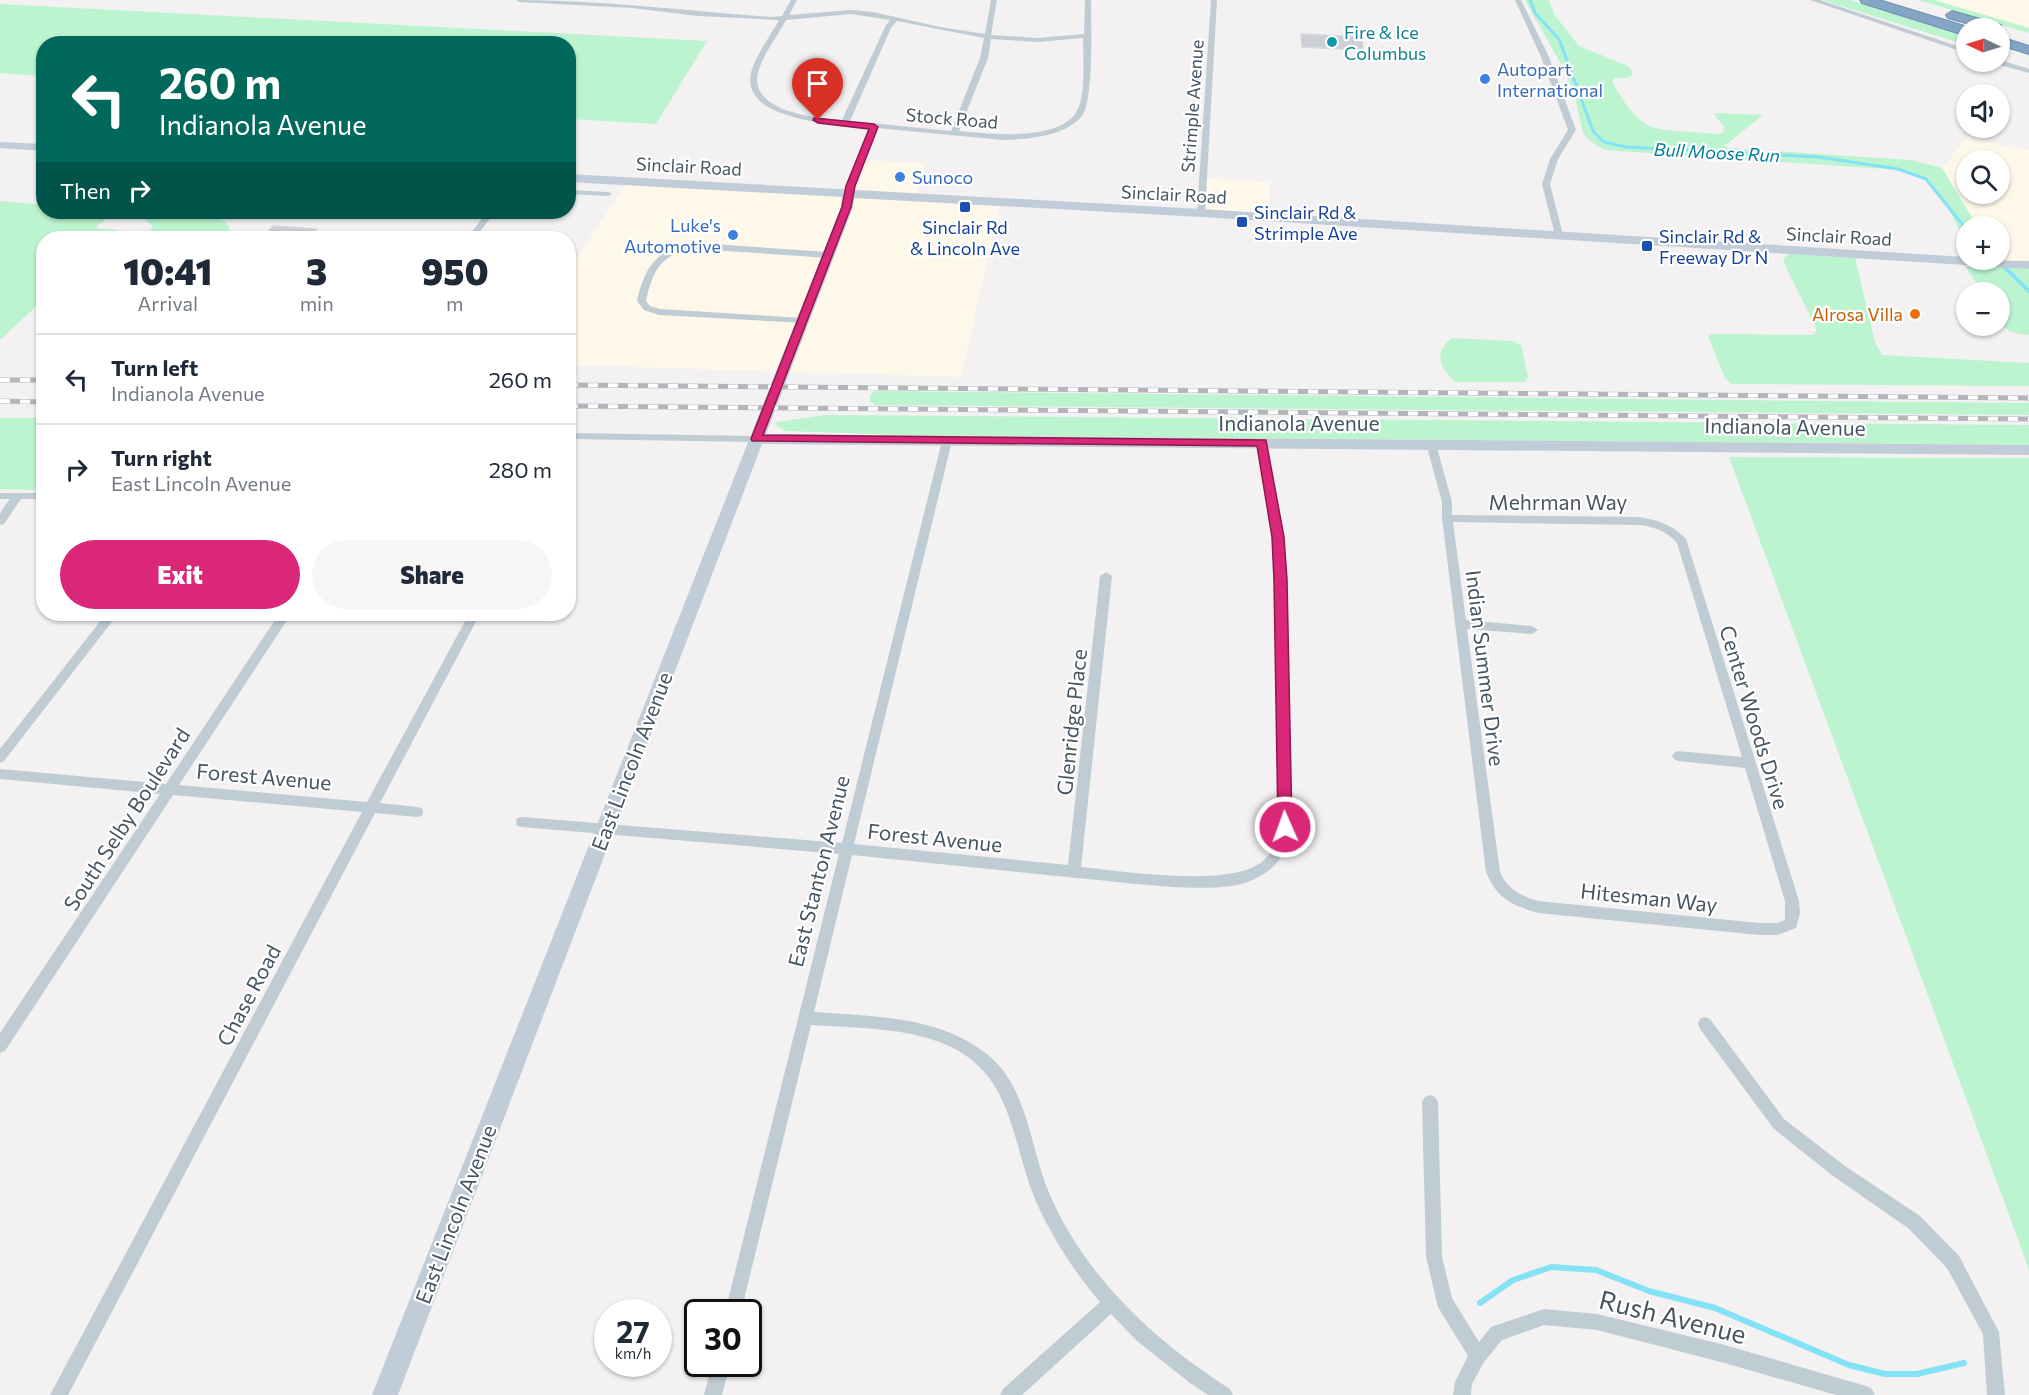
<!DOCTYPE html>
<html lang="en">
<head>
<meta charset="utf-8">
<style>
	body { margin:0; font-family:Commissioner,sans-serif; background:#f6f6f7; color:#1f2937; height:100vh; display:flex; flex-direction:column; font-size:22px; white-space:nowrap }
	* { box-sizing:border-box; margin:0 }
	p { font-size:20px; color:#747a83 }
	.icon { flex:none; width:33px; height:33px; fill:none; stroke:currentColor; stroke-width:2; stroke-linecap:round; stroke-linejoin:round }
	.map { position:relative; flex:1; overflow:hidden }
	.panel { position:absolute; left:36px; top:231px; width:540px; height:390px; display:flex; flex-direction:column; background:#fff; border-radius:24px; box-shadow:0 2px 4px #0004 }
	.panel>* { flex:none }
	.guide { position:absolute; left:36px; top:36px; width:540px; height:183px; border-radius:24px; box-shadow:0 2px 4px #0004; background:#00695c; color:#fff; overflow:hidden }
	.needle { width:39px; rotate:274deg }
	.buttons { position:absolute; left:1956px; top:18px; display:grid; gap:12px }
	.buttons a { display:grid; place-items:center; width:54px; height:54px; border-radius:50%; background:#fff; box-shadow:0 2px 4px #0004; font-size:30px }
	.speed { position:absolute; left:594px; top:1299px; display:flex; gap:12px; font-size:30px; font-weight:700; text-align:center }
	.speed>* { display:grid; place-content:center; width:78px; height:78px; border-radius:50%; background:#fff; box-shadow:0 2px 4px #0004; line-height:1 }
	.speed small { font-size:15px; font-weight:400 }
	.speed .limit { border:3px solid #111; border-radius:9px; background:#fff; color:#111 }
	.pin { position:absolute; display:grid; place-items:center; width:51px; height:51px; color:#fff; margin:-62px -26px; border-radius:50% 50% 50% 0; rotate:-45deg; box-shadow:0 0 6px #0007 }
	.pin .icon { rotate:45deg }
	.me { position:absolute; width:66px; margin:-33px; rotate:358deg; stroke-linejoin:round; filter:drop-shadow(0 0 4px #0008) }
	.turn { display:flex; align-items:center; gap:21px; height:126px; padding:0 24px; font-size:27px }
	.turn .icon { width:78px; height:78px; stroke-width:2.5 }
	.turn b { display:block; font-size:42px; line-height:51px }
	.then { display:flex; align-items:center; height:57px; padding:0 24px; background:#0003; gap:12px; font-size:22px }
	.eta { display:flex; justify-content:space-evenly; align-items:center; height:102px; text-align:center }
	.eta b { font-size:36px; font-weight:800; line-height:42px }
	.primary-button { display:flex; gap:12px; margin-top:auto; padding:12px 24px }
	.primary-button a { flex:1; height:69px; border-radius:36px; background:#db2777; color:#fff; font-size:24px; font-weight:800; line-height:69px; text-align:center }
	.primary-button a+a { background:#f6f6f7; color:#1f2937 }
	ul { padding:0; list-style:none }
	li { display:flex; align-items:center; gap:18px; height:90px; padding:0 24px; border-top:2px solid #e0e1e3 }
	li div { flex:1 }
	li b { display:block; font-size:22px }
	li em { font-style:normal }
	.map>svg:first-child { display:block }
</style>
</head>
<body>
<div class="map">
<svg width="2029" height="1395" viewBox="0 0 2029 1395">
	<rect width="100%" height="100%" fill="#f3f1f1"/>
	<g fill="#fef8ea" fill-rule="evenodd">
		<path d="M1934,0H2029V28L1997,19Z"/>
		<path d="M1967,137L2029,151V269L2003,267L1998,260L2000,226H1977L1942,168ZM1966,160H2000V194H1966Z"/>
		<path d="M860,160L926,163L916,197L1001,202L961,377L569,365L568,272L627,181L847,193Z"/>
		<path d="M1200,178L1269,182V217L1197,213Z"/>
	</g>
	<g fill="#bcf4d0">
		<path d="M1525,0H1549L1554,14L1579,46L1628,66L1632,71V76L1626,78H1614L1612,81C1644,141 1657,127 1717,134L1723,133L1724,127L1714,114L1717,113L1763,115L1724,146L1730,148L1911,160L1942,168L1977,226H1966V243C1956,224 1945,196 1928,181C1920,175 1910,173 1901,170L1604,150L1589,140L1583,133L1574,93L1562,66Z"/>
		<path d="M1822,0H1850L1966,36V45Z"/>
		<path d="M1918,0H1934L2029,28V33Z"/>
		<path d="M0,4L687,40L707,41L656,124L569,119L568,44H44L43,76L0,73Z"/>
		<path d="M0,201L43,205L44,212H114L95,228L118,230L110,238H44L43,300L0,340Z"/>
		<path d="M155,214L220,219C230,223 230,228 230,238H145L153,226L146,221L149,216Z"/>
		<path d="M1789,254L1855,258L1875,342L1882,355L2029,363V386L1732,384L1725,378L1708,336L1711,334L1813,335L1817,330L1784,263V258Z"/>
		<path d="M1970,265L2029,269V335C1996,332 2000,321 2000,292H1982L1966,267Z"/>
		<path d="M1452,338L1513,341L1521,345L1528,377L1525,382H1455C1440,368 1433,353 1452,338Z"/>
		<path d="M875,391L2029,403V415L875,405L870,401V395Z"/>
		<path d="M826,415L2029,425V445L901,435L785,431L775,424L777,422Z"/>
		<path d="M0,418H43V490L0,489Z"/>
		<path d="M1729,457L2029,458V1270L2015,1231Z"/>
	</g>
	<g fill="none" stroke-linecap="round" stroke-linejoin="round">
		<path stroke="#84e2f6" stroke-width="3" d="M1530,0L1535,13L1559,39L1593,131L1604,142L1626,147L1819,157L1898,169L1926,179L1966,229"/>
		<path stroke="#84e2f6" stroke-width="4" d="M1997,260L2029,291"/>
		<path stroke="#84e2f6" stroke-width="6" d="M1480,1303L1513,1280L1551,1267L1596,1270L1649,1291L1715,1308L1849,1365L1885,1374H1917L1964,1363"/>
	</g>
	<g fill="#ccd0d6" stroke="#d4d7dd" stroke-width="1.5">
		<path d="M1301,34L1362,37L1363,50L1302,47Z"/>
		<path d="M273,226L316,229V238H262Z"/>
	</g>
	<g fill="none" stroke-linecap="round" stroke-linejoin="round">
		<g stroke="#6f90b0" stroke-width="2">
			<g id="motorway">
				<path d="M1860,0H1879L1971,28H1966V35L1961,34L1862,3Z"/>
				<path d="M1952,11L2001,25L2002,28L2000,31V28H1984L1948,18L1946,15Z"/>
				<path d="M2000,37L2029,46V54L2000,45Z"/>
			</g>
		</g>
		<g fill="#c0ccd4" fill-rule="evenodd">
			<path d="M516,0C601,0 686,11 771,17L782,16L791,0H797L789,15L851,10L873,12L940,27L985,34L991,0H997L991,35L1038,38L1084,34L1085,0H1091C1091,23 1094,100 1082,116C1064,137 1028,139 1003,140L877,128L853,193L849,195L845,193L870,127C840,125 735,122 752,69C757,54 771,35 779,20L698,16L632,8L519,2ZM851,14L890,20L885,27L842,120C816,118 745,112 759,69C765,52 778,35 786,20ZM897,21L984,38L980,58L951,131L850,121L891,28ZM1083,38C1083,58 1086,95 1077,111C1060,142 988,134 959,131L988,58L991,39L1038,42Z"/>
			<path d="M1211,0H1217L1205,213L1201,215L1197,213Z"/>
			<path d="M1515,0H1521L1549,57L1576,130L1558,159L1550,184L1563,235L1559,238L1555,235L1542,184L1550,159L1568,130L1541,57Z"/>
			<path d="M1810,0H1820L1966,49V53Z"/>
			<path d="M2000,60L2029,69V73L1996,64V62Z"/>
			<path d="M568,190L608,192L612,194L608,196L568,194Z"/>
			<path d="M487,212H495L475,238H467Z"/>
			<path d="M698,243L828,252L832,255L828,258L698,249C663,251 653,269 646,301L650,306L660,309L802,318L807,321L805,323L659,315L644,310L637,301C645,264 659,247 698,243Z"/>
			<path d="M568,433L756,436L761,439L756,442L568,439Z"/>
			<path d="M947,438L952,441L854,844L1068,865L1100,576L1106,572L1112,576L1081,867C1122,871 1234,889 1264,860C1273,852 1276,839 1279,827L1275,580L1273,537L1257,443L1262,440L1267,443L1283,537L1287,580L1291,827C1285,856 1278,869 1250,881C1216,896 1126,882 1087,879C1009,871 930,863 852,855L814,1012C874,1017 939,1015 988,1055C1029,1088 1030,1150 1050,1195C1086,1278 1155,1341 1230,1389L1233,1395H1208L1190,1383L1137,1341L1111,1314L1022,1395H1000L1003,1389L1100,1302C1075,1273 1054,1240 1038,1206C1010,1144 1016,1072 942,1043C901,1027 854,1028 811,1025L741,1312H725L839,854L522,827L517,826L516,822L517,818L522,817L842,843L942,441Z"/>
			<path d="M1431,441L1436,444L1452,502V515L1639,517C1658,520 1673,525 1686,539L1799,901L1800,913L1796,928L1777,935H1759L1538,913C1512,905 1497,899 1486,872L1442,518V502L1426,444ZM1453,522L1639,525C1655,527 1666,531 1677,543L1742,757L1678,751L1674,753L1672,756L1674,759L1678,761L1745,768L1785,901V920L1777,923H1759L1538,901C1521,896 1507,889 1500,872L1467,629L1532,634L1538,630L1532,626L1466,620Z"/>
			<path d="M0,493H44V499H21L4,524L0,525V513L10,499H0Z"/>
			<path d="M106,614H118L4,761L0,763V749Z"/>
			<path d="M279,614H291L179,785L367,802L469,614H480L380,803L417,807L422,808L423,812L422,816L417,817L375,813L68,1395H50L362,812L173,795L5,1051L0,1053V1033L160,794L0,779V769L166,784Z"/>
			<path d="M1705,1017L1710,1019L1784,1119L1845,1166L1920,1216L1959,1256L1999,1332L2005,1395H1987L1983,1334L1947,1268L1908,1228L1833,1176L1774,1129L1700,1029L1698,1024L1700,1019Z"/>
			<path d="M1430,1095L1435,1097L1438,1102L1442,1257L1452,1298L1479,1342L1491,1327L1544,1309L1597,1314L1721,1344L1866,1386L1872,1389L1875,1395H1836L1721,1362L1597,1330L1544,1325L1502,1340L1484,1362L1472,1384L1471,1395H1453L1455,1382L1468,1356L1438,1307L1426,1257L1422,1102L1425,1097Z"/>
			<path d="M712,1364H730L722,1395H704Z"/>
		</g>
		<g fill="#c0cdd9" fill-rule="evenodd">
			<path d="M0,142L44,144V151L0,148Z"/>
			<path d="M568,174L1201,209L1966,257V260L2029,261V269L1201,217L854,198L853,207L766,434L2029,445V455L762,444L398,1395H372L841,207L842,197L568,182Z"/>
		</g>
		<use href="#motorway" fill="#84a5c4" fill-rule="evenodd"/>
		<g stroke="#b2b6bc" stroke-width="5">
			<g id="rail">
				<path d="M0,380H44"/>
				<path d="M568,385L2029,398"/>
				<path d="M0,401L44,402"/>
				<path d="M568,406L2029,419"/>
			</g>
		</g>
		<use href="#rail" stroke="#fff" stroke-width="4" stroke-dasharray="10" stroke-linecap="butt"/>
	</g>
	<path fill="#db2777" stroke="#8e194d" stroke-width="1.5" d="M814,118L874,124L878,127L855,186L851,207L763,435L1266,440L1284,537L1287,580L1292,827L1290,832H1280L1278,827L1274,580L1272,537L1257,446L752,441L751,439L842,207L846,186L869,129L818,123L813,120Z"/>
	<circle fill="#0f9aa8" stroke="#fff" stroke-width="2" cx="1332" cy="42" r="6"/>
	<g fill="#3f7fe0" stroke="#fff" stroke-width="2">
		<circle cx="1485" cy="79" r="6"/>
		<circle cx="900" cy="177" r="6"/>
		<circle cx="733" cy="235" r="6"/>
	</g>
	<g fill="#1a4fb4" stroke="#fff" stroke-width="2">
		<rect x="959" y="201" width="12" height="12" rx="3"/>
		<rect x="1236" y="216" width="12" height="12" rx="3"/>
		<rect x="1641" y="240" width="12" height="12" rx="3"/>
	</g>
	<circle fill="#e8710a" stroke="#fff" stroke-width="2" cx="1915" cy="314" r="6"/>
	<g text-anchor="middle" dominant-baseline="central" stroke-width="4.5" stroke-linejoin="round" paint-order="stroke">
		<g font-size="18" fill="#0d838f" stroke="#fff" text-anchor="start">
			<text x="1344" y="32">Fire &amp; Ice<tspan x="1344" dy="21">Columbus</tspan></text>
		</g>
		<g font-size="18" fill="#366cbe" stroke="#fff" text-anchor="start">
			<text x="1497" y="69">Autopart<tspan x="1497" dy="21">International</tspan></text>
			<text x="912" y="177">Sunoco</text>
			<text x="721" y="225" text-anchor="end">Luke's<tspan x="721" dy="21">Automotive</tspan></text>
		</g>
		<g font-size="18" fill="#465561" stroke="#fff">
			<text transform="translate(1192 106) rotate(-86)">Strimple Avenue</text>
			<text transform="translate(952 118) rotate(5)">Stock Road</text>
			<text transform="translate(689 166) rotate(3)">Sinclair Road</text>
			<text transform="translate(1174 194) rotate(3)">Sinclair Road</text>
			<text transform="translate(1839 236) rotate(3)">Sinclair Road</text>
		</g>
		<g font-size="18" font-style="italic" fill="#037e98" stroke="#fff">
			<text transform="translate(1717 152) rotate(3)">Bull Moose Run</text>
		</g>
		<g font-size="18" fill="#164399" stroke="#fff" text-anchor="start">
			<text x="1254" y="212">Sinclair Rd &amp;<tspan x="1254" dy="21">Strimple Ave</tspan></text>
			<text x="965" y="227" text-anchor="middle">Sinclair Rd<tspan x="965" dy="21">&amp; Lincoln Ave</tspan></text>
			<text x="1659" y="236">Sinclair Rd &amp;<tspan x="1659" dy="21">Freeway Dr N</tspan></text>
		</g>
		<g font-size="18" fill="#c56008" stroke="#fff" text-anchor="end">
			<text x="1903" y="314">Alrosa Villa</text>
		</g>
		<g font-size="21" fill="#465561" stroke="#fff">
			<text x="1299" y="422">Indianola Avenue</text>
			<text transform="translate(1785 426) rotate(1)">Indianola Avenue</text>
			<text x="1558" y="501">Mehrman Way</text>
			<text transform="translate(1486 668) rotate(83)">Indian Summer Drive</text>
			<text transform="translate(1755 717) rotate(73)">Center Woods Drive</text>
			<text transform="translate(1071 722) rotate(-84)">Glenridge Place</text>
			<text transform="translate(631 761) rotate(-69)">East Lincoln Avenue</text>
			<text transform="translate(264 776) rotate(5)">Forest Avenue</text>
			<text transform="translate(126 819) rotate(-57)">South Selby Boulevard</text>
			<text transform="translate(935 837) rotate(6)">Forest Avenue</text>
			<text transform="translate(818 871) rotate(-76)">East Stanton Avenue</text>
			<text transform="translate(1649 897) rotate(6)">Hitesman Way</text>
			<text transform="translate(248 995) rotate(-62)">Chase Road</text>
			<text transform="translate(455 1214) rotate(-69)">East Lincoln Avenue</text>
		</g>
		<g font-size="26" fill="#465561" stroke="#fff">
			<text transform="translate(1673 1316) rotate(14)">Rush Avenue</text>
		</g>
	</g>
</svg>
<div class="buttons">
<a><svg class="needle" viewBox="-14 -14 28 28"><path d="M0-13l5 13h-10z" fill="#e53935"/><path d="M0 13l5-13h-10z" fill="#747a83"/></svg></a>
<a><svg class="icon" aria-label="sound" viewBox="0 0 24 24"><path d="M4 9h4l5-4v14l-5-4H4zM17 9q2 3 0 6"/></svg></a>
<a><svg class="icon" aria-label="search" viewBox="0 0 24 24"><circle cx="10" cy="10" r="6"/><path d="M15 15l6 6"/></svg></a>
<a>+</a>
<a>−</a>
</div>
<div class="speed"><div>27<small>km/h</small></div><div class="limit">30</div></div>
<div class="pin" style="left:818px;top:120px;background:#d93025"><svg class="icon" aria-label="arrive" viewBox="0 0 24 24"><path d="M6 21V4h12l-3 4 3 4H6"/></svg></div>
<svg class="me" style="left:1285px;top:827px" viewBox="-20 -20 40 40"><circle r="17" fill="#db2777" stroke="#fff" stroke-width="3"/><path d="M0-11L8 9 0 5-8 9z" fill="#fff"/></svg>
<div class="guide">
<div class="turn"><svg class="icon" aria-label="left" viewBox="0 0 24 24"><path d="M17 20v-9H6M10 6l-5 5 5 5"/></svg><div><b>260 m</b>Indianola Avenue</div></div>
<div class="then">Then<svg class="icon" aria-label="right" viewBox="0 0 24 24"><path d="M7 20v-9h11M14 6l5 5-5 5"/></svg></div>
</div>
<section class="panel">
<div class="eta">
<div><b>10:41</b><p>Arrival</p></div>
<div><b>3</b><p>min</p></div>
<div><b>950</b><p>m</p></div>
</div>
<ul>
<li><svg class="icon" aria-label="left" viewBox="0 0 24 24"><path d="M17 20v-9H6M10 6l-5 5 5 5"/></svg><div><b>Turn left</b><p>Indianola Avenue</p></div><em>260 m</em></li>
<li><svg class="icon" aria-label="right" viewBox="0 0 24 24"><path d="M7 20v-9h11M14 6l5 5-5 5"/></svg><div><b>Turn right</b><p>East Lincoln Avenue</p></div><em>280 m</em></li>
</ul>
<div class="primary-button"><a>Exit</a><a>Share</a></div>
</section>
</div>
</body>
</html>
